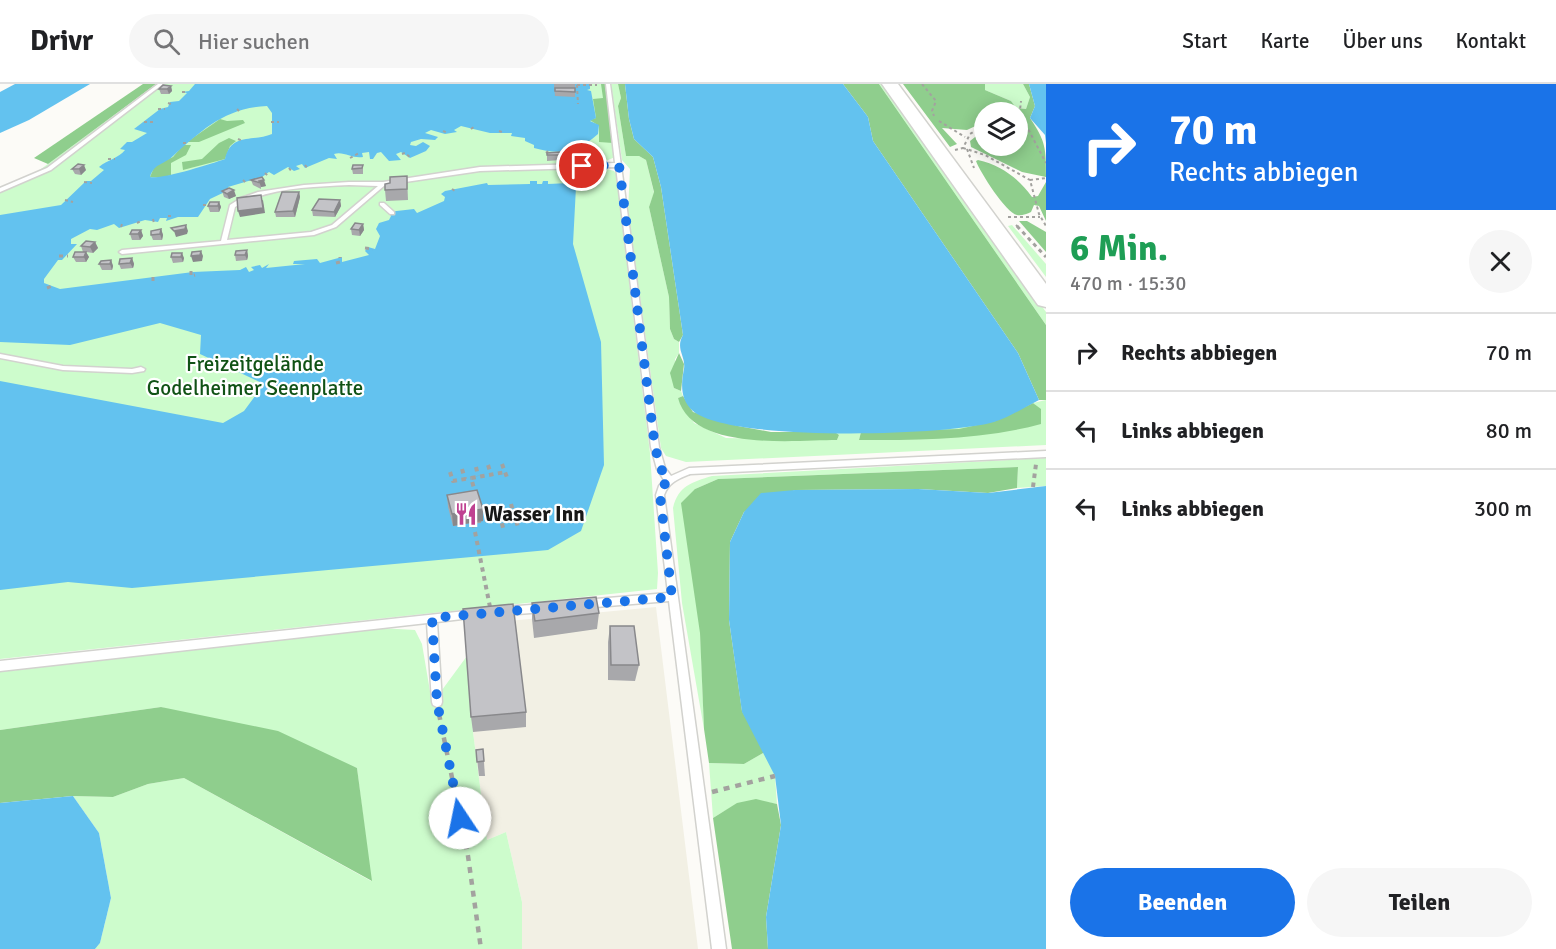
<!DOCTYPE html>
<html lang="de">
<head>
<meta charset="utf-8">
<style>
	body { margin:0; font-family:Signika,sans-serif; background:#f6f6f6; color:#202124; height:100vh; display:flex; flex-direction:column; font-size:22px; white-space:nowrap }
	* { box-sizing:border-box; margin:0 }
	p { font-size:20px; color:#757577 }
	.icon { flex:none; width:33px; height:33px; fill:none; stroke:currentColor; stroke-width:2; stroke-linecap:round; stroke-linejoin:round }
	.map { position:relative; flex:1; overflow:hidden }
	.panel { display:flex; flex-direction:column; background:#fff; width:510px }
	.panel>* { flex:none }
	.guide { background:#1a73e8; color:#fff; overflow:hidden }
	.buttons { position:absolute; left:974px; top:18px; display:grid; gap:12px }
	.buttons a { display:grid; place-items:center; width:54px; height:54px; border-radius:50%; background:#fff; box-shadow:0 3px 15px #0003; font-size:30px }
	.pin { position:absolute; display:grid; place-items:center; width:51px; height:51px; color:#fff; margin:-26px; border:3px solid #fff; border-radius:50%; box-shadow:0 2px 6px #0007 }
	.me { position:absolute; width:66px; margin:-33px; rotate:349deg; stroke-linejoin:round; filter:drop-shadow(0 0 4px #0008) }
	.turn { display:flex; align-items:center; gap:21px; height:126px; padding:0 24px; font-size:27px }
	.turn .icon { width:78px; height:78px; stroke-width:2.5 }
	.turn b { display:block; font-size:42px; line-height:51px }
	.round { display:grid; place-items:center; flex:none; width:63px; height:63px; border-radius:32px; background:#f6f6f6 }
	.head { display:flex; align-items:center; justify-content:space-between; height:102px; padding:0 24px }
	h1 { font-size:36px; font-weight:700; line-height:45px; color:#1e9e55 }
	.action { display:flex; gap:12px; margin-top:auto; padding:12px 24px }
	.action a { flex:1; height:69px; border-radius:36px; background:#1a73e8; color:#fff; font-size:24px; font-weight:700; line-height:69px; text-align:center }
	.action a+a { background:#f6f6f6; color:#202124 }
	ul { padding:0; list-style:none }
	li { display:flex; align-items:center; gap:18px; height:78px; padding:0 24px; border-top:2px solid #e0e0e0 }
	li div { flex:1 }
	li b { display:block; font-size:22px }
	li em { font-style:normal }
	header { display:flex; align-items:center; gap:36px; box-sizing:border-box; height:84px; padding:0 30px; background:#fff; border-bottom:2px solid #e0e0e0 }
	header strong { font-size:28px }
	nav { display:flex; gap:33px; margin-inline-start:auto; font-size:21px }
	.search { width:420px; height:54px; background:#f6f6f6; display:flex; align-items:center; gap:15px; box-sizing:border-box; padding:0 21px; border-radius:33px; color:#757577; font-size:22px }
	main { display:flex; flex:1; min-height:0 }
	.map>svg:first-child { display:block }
</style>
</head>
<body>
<header>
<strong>Drivr</strong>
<div class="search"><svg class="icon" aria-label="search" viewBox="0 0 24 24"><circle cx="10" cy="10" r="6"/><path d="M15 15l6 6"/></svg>Hier suchen</div>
<nav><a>Start</a><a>Karte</a><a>Über uns</a><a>Kontakt</a></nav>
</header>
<main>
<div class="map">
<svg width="1046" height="865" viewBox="0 0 1046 865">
	<rect width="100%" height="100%" fill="#fcfbf7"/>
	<path fill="#f2f0e4" d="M656,523L698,865H522V818L506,748L487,756L473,648L465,541Z"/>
	<g fill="#cdfccc">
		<path d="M156,0H605L615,73L599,80L600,83L614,87L616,90L650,369L658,489L657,505L0,575V104L37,88Z"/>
		<path d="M611,0H618L621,14L618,22L626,72H639L646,76L654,109L649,123L669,213L670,245L674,255L679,258V269L675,275L674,304L681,307L683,312L678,314L694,339L726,354L837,356L839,351L835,348H861L859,356L1041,326L1033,319L1046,316V361L686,378L666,372L661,364L628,127L630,85L622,76Z"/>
		<path d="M879,0H884L1046,228V241Z"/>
		<path d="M985,0H1023L1030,13L1026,25L1015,24L1011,17L985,6Z"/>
		<path d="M1012,141L1046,180V193L1008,142Z"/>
		<path d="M1046,374V402L1017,404L1018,383L718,395L695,405L704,645L682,519L673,424C678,402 692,398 712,392Z"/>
		<path d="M380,544L415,546L422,560L432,619L443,617L442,606L467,572L473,648L487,756L506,748L522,818V865H95L100,859L111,814L99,749L73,712L113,713L148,700L184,694L371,797L357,684L161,623L0,646V588Z"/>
		<path d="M765,668L775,692L777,720C747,713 738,719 713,734L709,679L744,680Z"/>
	</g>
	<g fill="#8fce8d">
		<path d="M143,0H156L48,80L34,74Z"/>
		<path d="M601,0H605L613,59L599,58V42L590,36L596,34L593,15L603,14Z"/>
		<path d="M618,0H625L629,35L634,55L653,73L661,103L683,251L679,258L674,255L670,245L669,213L649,123L654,108L646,76L639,72H626L618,22L621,14Z"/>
		<path d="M843,0H879L1046,241V316H1039L1018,269L873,57L868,33Z"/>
		<path d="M903,0H985V6L1011,17L1016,24L1026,25L1030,13L1023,0H1029L1035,22L1030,34C1046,58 1046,64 1046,93L1022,88L971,63L970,57L984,46V62H1017V28H984V38L967,46L942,44L957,60L950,63Z"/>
		<path d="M220,35L227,37L243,36L245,39L199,58H187Z"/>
		<path d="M229,54L236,57L230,62L225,75L183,86L182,78L202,75L219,59Z"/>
		<path d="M183,61H191L186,71L171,79V91L162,94L150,93L155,81L173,73Z"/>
		<path d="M978,76C1001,81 1018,94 1032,113L1038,112L1046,98V137L1039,122L1034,121L1031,128C1027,130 1021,132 1017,131C1006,129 980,88 976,77Z"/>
		<path d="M1019,137H1027L1046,148V168Z"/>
		<path d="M679,269L684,280L681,307L674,304L670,289Z"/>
		<path d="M683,312L693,328L738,342L771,348H835L839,351L837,356C794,356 692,368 678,314Z"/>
		<path d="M1033,319L1041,325V340C982,356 920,356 859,356L861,348L959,345L995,337Z"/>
		<path d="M1018,383L1017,404L988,409L918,405L795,406L744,428L730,458L729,536L742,627L765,668L744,680L709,679L704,645L700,549L681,419L695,405L718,395Z"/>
		<path d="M161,623L278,647L357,684L372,797L184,694L148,700L113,713L73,712L0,719V646Z"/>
		<path d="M756,715L777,720L781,741L766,833L768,865H732L713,734L737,719Z"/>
	</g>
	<g fill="#63c2ef" fill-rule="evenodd">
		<path d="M15,0H90L29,36L0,49V8Z"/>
		<path d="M195,0H590V5L587,6L591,7L596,34L590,37L599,41L598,50C575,71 557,70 534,64V61L525,57V54L511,52L512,49H490L461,42L454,46L457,48L445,50L431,46L425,49L438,53L435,56L421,55L411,58L410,61L416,62L423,58L430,62L426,67L410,74L401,68L396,70L401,76L389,77L381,68L377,69L373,75H370L369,68L362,69L363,73C352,75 344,67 334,70L337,75L329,74L305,84L302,80L296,82L300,85L294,87L288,83L274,91L269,88L262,93L228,103L229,106L210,115L198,133H178L166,137L167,134H160L158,138L145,136L119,144L114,140L97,146L90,145L71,155V160H77L62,176H58L44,195V199L60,205L193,188L240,186L246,183L249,188L254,186L251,183L260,181L262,184L269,180L266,184L305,180H293L294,177L317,175L320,179L342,173V178L369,171L365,167L368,163L375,165L380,152L376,145L379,139L389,136L391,132L388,128L414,125L417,129L444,117L445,113L441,110L445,107L487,99L488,101L530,100V97H537V100H542L543,97H548V100L570,99L576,103L573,160L601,258L604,381L581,447L548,466L132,504L68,498L0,506V297L223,339L244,327L264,300L200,270L201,251L160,239L70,261L0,258V131L61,121L86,97H91L104,86L99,83C107,76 119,74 125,66L120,65L127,58H132L147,49L134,45L160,25L168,23L170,18L179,17L187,9L182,8L189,7ZM267,22L272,29V50C254,58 231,48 225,75C211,80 160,96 150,93C154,79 164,81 173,72C202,46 225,24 267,22Z"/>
		<path d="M625,0H843L868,33L873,57L1018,269L1039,316C1025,323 1010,333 994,338C946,352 729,358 693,327C680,316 681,300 684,285C686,272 675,265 683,251L661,103L653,73L634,55L629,35Z"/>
		<path d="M1029,0H1046V59L1045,51L1030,34L1035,22Z"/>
		<path d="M1046,402V865H768L766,833L781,741L775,692L742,628L729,536L730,458L744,428L761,409L795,406L918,405L988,409Z"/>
		<path d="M73,712L99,749L111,814L100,859L95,865H0V719Z"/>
	</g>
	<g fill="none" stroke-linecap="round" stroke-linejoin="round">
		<g stroke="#d2d2ce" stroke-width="3">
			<g id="lane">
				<path d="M158,0H163L51,86L0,108V104L47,84Z"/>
				<path d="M606,0H610L659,363L665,384L671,392L689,384L1046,367V373L690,390C678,395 669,398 664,411L726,865H712L669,517L584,524L581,523L579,520L581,517L584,516L668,509L656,411L659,402L664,396L657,385L651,363L616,83L480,87L385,101L336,143L314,151L122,170L119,168L122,166L221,157L230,121L241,114L258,108L304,101L349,98H383L480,83L615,79ZM349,101L378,102L332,141L311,148L227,156L235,123C268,103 312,103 349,101Z"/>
				<path d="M380,119H384L394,128V130H390L380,121Z"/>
				<path d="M0,270L63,282L132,285L141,283L145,285L144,287L132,289L63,286L0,274Z"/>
				<path d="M544,520L547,521L549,524L547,527L544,528L504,531L500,530L499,527L500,524L504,523Z"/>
				<path d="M475,526L479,527L480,530L479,533L437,538L442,618L441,621L437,623L433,621L432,618L427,539L0,587V577Z"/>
			</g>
		</g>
		<g stroke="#d2d2ce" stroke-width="3">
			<path id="primary" d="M882,0H898L1046,200V223L1038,221Z"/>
		</g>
		<g stroke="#a3a29f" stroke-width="2" stroke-dasharray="3 3" stroke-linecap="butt">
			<path d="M922,0L936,17L932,27L934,32"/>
			<path d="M577,1H597"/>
			<path d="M577,1L578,20"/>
			<path d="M182,8H187"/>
			<path d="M168,19L171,20"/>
			<path d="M158,25H165"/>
			<path d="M237,25L239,27"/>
			<path d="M1016,28L1020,26L1021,17"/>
			<path d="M1017,32L1026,41L1046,79"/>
			<path d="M939,37L965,53"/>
			<path d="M144,38H153"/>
			<path d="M271,38H279"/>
			<path d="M471,45L475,42"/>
			<path d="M443,47L448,49"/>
			<path d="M499,47L502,48"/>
			<path d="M238,55L243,57"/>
			<path d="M183,59H186"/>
			<path d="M963,64L985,71L1030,96L1039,130L1046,142"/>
			<path d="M967,65L974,84"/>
			<path d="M955,66L963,64L970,50L984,42"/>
			<path d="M546,69L548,67"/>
			<path d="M402,70L405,69L411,74"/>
			<path d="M350,74L359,69"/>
			<path d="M108,75H115"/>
			<path d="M305,81L308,85"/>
			<path d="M289,84L292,88"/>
			<path d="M265,89L269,93"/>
			<path d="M243,96L246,99"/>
			<path d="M1030,96L1046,94"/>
			<path d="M84,98L92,99"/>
			<path d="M452,105L455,107"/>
			<path d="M65,116L73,118"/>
			<path d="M203,121H208"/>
			<path d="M168,132H173"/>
			<path d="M1008,133H1040"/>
			<path d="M153,135L154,139"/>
			<path d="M137,139L141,137"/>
			<path d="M1016,141L1018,143"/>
			<path d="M121,143L122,140"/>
		</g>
		<g stroke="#a3a29f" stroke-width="3" stroke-dasharray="4 4" stroke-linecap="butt">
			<path d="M1017,142L1046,173"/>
			<path d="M365,164L373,165"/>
			<path d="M59,172H68"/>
			<path d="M336,179L340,178V173"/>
			<path d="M191,187V192L195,191"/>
			<path d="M153,193V197"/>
			<path d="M47,204L54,201"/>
		</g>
		<g stroke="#a3a29f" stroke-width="4" stroke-dasharray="4.5 4.5" stroke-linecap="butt">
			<path d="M502,380L508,396"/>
			<path d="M488,381L491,390"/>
			<path d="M476,383L478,392"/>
			<path d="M462,385L465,395"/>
			<path d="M450,388L453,397L471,394"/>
			<path d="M1033,403L1036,380"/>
			<path d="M476,411L471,394L506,388"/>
			<path d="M511,420L518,443"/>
			<path d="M497,422L504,447"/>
			<path d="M490,523L473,438L527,430"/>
		</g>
		<g stroke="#a3a29f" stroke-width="4.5" stroke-dasharray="6 6" stroke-linecap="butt">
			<path d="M439,630L468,772L481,865"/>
			<path d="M712,708L775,692"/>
		</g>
		<use href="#lane" fill="#fff" fill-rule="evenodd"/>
		<use href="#primary" fill="#fff" fill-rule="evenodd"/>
	</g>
	<g fill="#a8a8ab">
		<path d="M554,0H575V13L555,12Z"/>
		<path d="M171,2L172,7L169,10H161L159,5Z"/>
		<path d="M560,68V76L547,77V69Z"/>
		<path d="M363,81V90H353L352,85Z"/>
		<path d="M72,85L86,86L81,91L75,90Z"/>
		<path d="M407,92L408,116L386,117L385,106L390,99Z"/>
		<path d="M251,96L266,102L261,103V105L253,101Z"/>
		<path d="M222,107L236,112L229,115L224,113Z"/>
		<path d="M299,108L300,113L295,133H276L275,128Z"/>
		<path d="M340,116L341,122L335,133L313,132L312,126Z"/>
		<path d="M219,118L221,123L219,128H210L208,122Z"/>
		<path d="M363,140L364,146L360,152L352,151L351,145Z"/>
		<path d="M161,145L163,151L162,156H153L151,151Z"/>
		<path d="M141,146L143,152L140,156H132L130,150Z"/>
		<path d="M95,158L98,164L93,169L86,168L89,173L86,178H76L73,173L83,168L81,162Z"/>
		<path d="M247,166L248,172L247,176L236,177L235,171Z"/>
		<path d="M172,169L184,174L183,178L173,179L171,173Z"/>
		<path d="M132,174L134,180L133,184L121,185L119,180Z"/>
		<path d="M111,176L113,182L112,186H102L99,180Z"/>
		<path d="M447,411L483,425V437L453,442L448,423Z"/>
		<path d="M532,519L599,529L597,545L534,554L532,535Z"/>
		<path d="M610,542L639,581L635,597L608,596V558Z"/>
		<path d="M526,628V643L473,648L471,633Z"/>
		<path d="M483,665L485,692H479L476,666Z"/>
	</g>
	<g fill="#88888b">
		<path d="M171,2L172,7L169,10L167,5Z"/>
		<path d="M84,81L86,86L81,91L79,85Z"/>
		<path d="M264,96L266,102L261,103L259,97Z"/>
		<path d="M234,106L236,112L229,115L227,110Z"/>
		<path d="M299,108L300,113L295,133L293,127Z"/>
		<path d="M263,116L265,129L240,133L238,127Z"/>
		<path d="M340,116L341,122L335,133L334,128Z"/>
		<path d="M219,118L221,123L219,128L218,122Z"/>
		<path d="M363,140L364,146L360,152L359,146Z"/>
		<path d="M186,141L188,147L187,150L176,153L174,147Z"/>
		<path d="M161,145L163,151L162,156L160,150Z"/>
		<path d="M141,146L143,152L140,156L138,150Z"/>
		<path d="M95,158L98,164L93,169L90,163Z"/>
		<path d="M247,166L248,172L247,176L245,171Z"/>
		<path d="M201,167L203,172L202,177L193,178L191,172Z"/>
		<path d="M86,168L89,173L86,178L84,173Z"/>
		<path d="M182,169L184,174L183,178L181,173Z"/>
		<path d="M132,174L134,180L133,184L130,179Z"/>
		<path d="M111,176L113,182L112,186L110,180Z"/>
		<path d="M483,425V437L453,442L452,430Z"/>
	</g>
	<g fill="#c3c3c7" stroke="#88888b" stroke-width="1.5">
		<path d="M163,1L171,2L167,5H159Z"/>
		<path d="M555,4H575V8L555,7Z"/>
		<path d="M560,68V71H547V69Z"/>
		<path d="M78,80L84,81L79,85H72Z"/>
		<path d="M353,81H363L362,84L352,85Z"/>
		<path d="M407,92V105L385,106V100L390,99V93Z"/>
		<path d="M262,93L264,96L259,97L260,99L251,96Z"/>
		<path d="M229,104L234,106L227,110L222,107Z"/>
		<path d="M282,108H299L293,127L275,128Z"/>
		<path d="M261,111L263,124L238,127L237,114Z"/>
		<path d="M319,115L340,116L334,128L312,126Z"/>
		<path d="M210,118H219L218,122H208Z"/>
		<path d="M355,139L363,140L359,146L351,145Z"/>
		<path d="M186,141L185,145L174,147L171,144Z"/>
		<path d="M161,145L160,150L151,151V147Z"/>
		<path d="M132,146H141L138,150H130Z"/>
		<path d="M86,157L95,158L90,163L81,162Z"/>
		<path d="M247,166L245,171H235L236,167Z"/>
		<path d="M201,167L200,171L191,172L192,168Z"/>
		<path d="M75,168H86L84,173H73Z"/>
		<path d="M172,169H182L181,173H171Z"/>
		<path d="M132,174L130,179L119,180L120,175Z"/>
		<path d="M111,176L110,180H99L101,177Z"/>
		<path d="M477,406L483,425L452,430L447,411Z"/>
		<path d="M596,513L599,529L535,537L532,519Z"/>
		<path d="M513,520L526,628L471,633L463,525Z"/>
		<path d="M610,542H634L639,581H611Z"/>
		<path d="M483,665L484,677L477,678L476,666Z"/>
	</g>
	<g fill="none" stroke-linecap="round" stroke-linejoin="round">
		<path stroke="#1a73e8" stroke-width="10" stroke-dasharray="0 18" d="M460,734L437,618L432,534L672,513L660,411L663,402L669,396L661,385L655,363L619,81L582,82"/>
	</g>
	<defs>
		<g id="restaurant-bare" transform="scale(1.8)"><path d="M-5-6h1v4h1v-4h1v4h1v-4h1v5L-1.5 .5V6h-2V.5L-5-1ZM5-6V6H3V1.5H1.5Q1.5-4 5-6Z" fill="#bf4291" stroke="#fff" stroke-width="2.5" paint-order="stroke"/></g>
	</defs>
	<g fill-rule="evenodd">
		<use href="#restaurant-bare" x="466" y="430"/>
	</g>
	<g text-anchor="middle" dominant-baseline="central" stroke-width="4.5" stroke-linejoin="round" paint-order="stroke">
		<g font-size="21" fill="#105215" stroke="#fff">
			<text x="255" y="280">Freizeitgelände<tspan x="255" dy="24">Godelheimer Seenplatte</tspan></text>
		</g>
		<g font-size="21" font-weight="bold" fill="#181817" stroke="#fff" text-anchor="start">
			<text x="484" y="430">Wasser Inn</text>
		</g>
	</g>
</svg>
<div class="buttons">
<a><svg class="icon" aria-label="layers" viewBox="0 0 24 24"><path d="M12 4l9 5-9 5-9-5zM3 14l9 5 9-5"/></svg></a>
</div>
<div class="pin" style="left:582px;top:82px;background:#d93025"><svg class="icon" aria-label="arrive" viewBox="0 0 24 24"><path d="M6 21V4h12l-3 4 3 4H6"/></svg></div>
<svg class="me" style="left:460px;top:734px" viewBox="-20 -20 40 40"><circle r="19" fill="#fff"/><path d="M0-13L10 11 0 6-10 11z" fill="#1a73e8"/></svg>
</div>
<section class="panel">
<div class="guide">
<div class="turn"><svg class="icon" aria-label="right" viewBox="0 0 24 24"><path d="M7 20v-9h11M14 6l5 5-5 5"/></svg><div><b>70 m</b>Rechts abbiegen</div></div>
</div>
<div class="head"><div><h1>6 Min.</h1><p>470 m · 15:30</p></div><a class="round"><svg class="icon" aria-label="close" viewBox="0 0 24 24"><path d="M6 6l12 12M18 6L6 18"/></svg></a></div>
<ul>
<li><svg class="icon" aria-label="right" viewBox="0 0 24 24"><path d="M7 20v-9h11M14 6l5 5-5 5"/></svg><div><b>Rechts abbiegen</b></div><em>70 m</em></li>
<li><svg class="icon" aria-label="left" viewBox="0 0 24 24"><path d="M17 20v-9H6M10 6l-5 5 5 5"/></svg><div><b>Links abbiegen</b></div><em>80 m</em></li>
<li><svg class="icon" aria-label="left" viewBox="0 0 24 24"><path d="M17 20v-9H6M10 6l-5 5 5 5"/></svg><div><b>Links abbiegen</b></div><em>300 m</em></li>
</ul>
<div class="action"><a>Beenden</a><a>Teilen</a></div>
</section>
</main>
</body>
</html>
